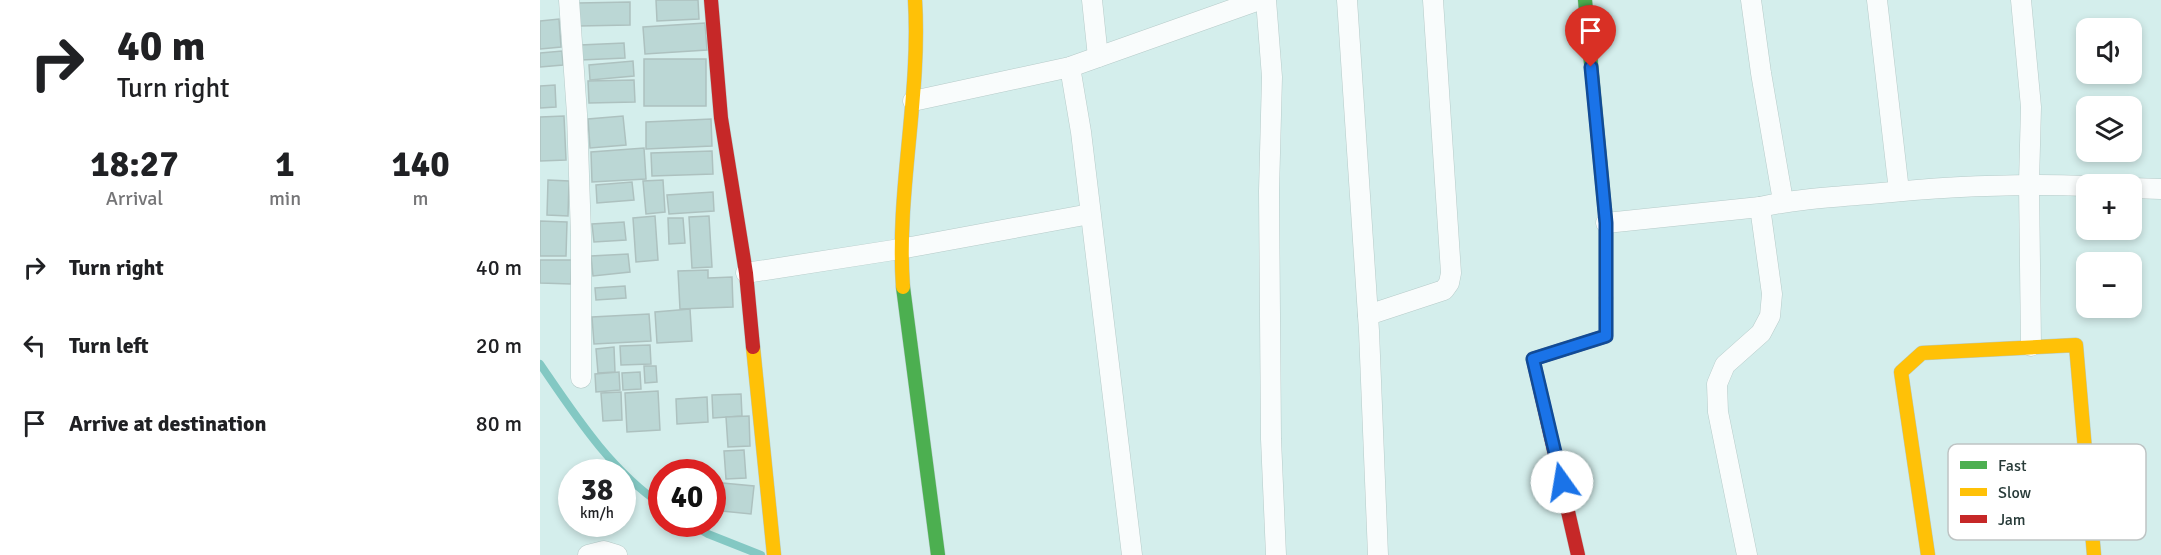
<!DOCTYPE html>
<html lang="en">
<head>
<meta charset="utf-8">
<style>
	body { margin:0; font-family:Signika,sans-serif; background:#f2f2f2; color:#202124; height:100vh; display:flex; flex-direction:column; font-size:22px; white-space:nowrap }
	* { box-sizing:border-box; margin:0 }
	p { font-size:20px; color:#757577 }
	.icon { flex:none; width:33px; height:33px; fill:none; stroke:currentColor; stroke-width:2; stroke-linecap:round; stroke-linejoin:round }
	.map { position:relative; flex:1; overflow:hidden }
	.panel { display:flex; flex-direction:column; background:#fff; width:540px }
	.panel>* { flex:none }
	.guide { background:#fff; color:#202124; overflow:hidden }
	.tools { position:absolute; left:1536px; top:18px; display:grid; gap:12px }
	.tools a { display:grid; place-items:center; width:66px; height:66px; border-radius:12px; background:#fff; box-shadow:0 3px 9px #0003; font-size:30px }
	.speed { position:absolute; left:18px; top:459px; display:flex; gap:12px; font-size:30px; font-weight:700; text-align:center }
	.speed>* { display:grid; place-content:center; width:78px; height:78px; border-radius:50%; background:#fff; box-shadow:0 3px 9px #0003; line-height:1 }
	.speed small { font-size:15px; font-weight:400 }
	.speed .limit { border:9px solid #d22; background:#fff; color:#111 }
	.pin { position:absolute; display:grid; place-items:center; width:51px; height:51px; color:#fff; margin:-62px -26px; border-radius:50% 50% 50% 0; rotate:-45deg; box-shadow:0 0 6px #0007 }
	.pin .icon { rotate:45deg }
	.me { position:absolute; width:66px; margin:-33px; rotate:347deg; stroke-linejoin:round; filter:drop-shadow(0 0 4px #0008) }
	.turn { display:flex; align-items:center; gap:21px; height:126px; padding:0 18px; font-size:27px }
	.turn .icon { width:78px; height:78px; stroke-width:2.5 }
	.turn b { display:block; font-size:42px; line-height:51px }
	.eta { display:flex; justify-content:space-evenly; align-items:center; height:102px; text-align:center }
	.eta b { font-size:36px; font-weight:700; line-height:42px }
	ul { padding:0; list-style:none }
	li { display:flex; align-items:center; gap:18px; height:78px; padding:0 18px }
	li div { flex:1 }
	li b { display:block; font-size:22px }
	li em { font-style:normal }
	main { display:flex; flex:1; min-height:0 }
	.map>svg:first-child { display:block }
</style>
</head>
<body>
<main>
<section class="panel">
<div class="guide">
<div class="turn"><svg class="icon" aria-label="right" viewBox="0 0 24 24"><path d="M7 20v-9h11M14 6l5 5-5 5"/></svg><div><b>40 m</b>Turn right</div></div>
</div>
<div class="eta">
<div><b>18:27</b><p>Arrival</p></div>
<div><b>1</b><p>min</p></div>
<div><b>140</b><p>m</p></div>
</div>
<ul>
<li><svg class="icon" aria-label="right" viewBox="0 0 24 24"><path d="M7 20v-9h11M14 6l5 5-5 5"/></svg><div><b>Turn right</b></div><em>40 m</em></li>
<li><svg class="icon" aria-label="left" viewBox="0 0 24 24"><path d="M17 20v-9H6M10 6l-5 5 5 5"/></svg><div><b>Turn left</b></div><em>20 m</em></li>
<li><svg class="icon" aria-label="arrive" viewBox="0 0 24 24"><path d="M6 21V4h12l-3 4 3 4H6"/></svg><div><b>Arrive at destination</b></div><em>80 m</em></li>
</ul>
</section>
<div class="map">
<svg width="1621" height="555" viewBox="0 0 1621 555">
	<rect width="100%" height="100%" fill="#d4eeec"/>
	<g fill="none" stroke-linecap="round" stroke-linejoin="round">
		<g stroke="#83c8c3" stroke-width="8">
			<path d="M0,364C35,415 70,470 122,505"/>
			<path d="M151,524L168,534L221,555"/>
		</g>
	</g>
	<g fill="#bbd7d5" stroke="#adc1bf" stroke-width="1.5">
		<path d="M116,0H158L159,19L117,21Z"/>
		<path d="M90,2V25L39,26L38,3Z"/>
		<path d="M19,19L21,47L0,49V21Z"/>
		<path d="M165,23L167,50L105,54L103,27Z"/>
		<path d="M84,43L85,58L41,60L40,45Z"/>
		<path d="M22,51L23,65L0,67V53Z"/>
		<rect x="104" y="59" width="62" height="47"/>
		<path d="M93,61L94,76L50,80L49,65Z"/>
		<path d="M94,80L95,102L49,103L48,81Z"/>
		<path d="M15,85L16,107L0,108V86Z"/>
		<path d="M24,116L26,160L0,161V117Z"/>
		<path d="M83,116L86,145L50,148L48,119Z"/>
		<path d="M171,119L172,146L106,149V122Z"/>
		<path d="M104,148L106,179L52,182L51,152Z"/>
		<path d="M172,151L173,174L112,176L111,153Z"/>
		<path d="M8,180L29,181L28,216L7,215Z"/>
		<path d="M123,180L125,212L106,214L103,181Z"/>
		<path d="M92,182L94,200L57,203L56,185Z"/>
		<path d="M173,192L174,211L129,214L127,195Z"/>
		<path d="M115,216L118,260L96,262L93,218Z"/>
		<path d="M169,216L172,267L152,268L149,217Z"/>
		<path d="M128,218H143L145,243L129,244Z"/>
		<path d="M0,221L27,222L26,256H0Z"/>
		<path d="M84,222L86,240L54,242L52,224Z"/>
		<path d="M88,254L90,272L53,276L51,256Z"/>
		<path d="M0,260H32L31,284L0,283Z"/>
		<path d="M168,270V278L192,277L193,307L140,309L138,271Z"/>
		<path d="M85,286L86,298L56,300L55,288Z"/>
		<path d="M150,309L152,341L117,343L115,312Z"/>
		<path d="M109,314L111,341L54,344L52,317Z"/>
		<path d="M110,345L111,364L81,365L80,346Z"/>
		<path d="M74,347L75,372L58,373L56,349Z"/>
		<path d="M104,366H116L117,382L105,383Z"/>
		<path d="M79,372L80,390L56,392L55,374Z"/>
		<path d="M100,372L101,389L83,390L82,373Z"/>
		<path d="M118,391L120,430L87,432L85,393Z"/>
		<path d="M81,392L82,420L63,421L61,393Z"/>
		<path d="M201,394L202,416L173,418L172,395Z"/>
		<path d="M167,397L168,422L137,424L136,399Z"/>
		<path d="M209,416L210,446L188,447L186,417Z"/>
		<path d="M204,450L206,478L186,479L184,451Z"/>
		<path d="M172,482L214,486L211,514L172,510Z"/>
	</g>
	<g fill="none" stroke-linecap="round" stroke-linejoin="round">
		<g stroke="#b6cbc9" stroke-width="21">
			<g id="street">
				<path d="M29,0L37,114L41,236V378"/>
				<path d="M552,0L558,57"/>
				<path d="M726,0L732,77L729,191L731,439L736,555"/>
				<path d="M807,0L829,331L838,555"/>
				<path d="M1211,0L1221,73L1243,201"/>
				<path d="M1337,0L1359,191"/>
				<path d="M1481,0L1491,107L1489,183L1491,346"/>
				<path d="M530,67L541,132L592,555"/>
				<path d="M373,101L530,67L719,0"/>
				<path d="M1592,188L1621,189"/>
				<path d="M1066,223L1220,207C1256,199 1293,197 1330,194C1402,187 1474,183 1546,186"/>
				<path d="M206,273L360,249L550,214"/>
				<path d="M828,315L904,290L909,283L911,273L893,0"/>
				<path d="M48,555L64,551L77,555"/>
				<path d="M1207,555L1178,412L1177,384L1185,365L1221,333L1230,316L1232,294L1220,207"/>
			</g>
		</g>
		<g stroke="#b6cbc9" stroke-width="15">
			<g id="fast">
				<path d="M1045,0L1066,223V298"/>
				<path d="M363,287L398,555"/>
			</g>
		</g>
		<g stroke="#b6cbc9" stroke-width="15">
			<g id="slow">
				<path d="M363,287C356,192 381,96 375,0"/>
				<path d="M213,347L234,555"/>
				<path d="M1388,555L1361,372L1382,353L1536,345L1554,555"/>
			</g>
		</g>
		<g stroke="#b6cbc9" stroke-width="15">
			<g id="jam">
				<path d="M171,0L181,118L206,273L213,347"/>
				<path d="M1038,555L993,359L1066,336V298"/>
			</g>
		</g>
		<use href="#street" stroke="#f9fcfc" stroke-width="20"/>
		<use href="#fast" stroke="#4caf50" stroke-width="14"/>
		<use href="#slow" stroke="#ffc107" stroke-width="14"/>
		<use href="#jam" stroke="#c62828" stroke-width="14"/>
	</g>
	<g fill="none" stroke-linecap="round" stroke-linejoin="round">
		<g stroke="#114b97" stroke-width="15">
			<path id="route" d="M1022,482L993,359L1066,336V223L1051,67"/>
		</g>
		<use href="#route" stroke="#1a73e8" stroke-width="10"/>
	</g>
	<rect x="1408" y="444" width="198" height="96" rx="9" fill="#fff" stroke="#bec4c4" stroke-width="1.5"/>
	<rect x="1420" y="461" width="27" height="8" fill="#4caf50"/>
	<rect x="1420" y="488" width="27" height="8" fill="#ffc107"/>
	<rect x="1420" y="515" width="27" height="8" fill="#c62828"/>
	<g font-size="16" fill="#283b39">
		<text x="1458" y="471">Fast</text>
		<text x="1458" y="498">Slow</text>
		<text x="1458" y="525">Jam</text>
	</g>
</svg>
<div class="tools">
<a><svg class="icon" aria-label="sound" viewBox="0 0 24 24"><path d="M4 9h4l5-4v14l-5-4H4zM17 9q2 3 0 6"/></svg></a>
<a><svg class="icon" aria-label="layers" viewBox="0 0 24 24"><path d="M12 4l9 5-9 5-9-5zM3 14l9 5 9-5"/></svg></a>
<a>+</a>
<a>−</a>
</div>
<div class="speed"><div>38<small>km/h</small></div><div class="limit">40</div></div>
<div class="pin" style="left:1051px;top:67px;background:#d93025"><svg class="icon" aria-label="arrive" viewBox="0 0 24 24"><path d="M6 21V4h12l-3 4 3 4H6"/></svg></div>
<svg class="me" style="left:1022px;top:482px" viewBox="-20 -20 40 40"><circle r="19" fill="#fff"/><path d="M0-13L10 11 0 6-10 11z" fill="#1a73e8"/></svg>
</div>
</main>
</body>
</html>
